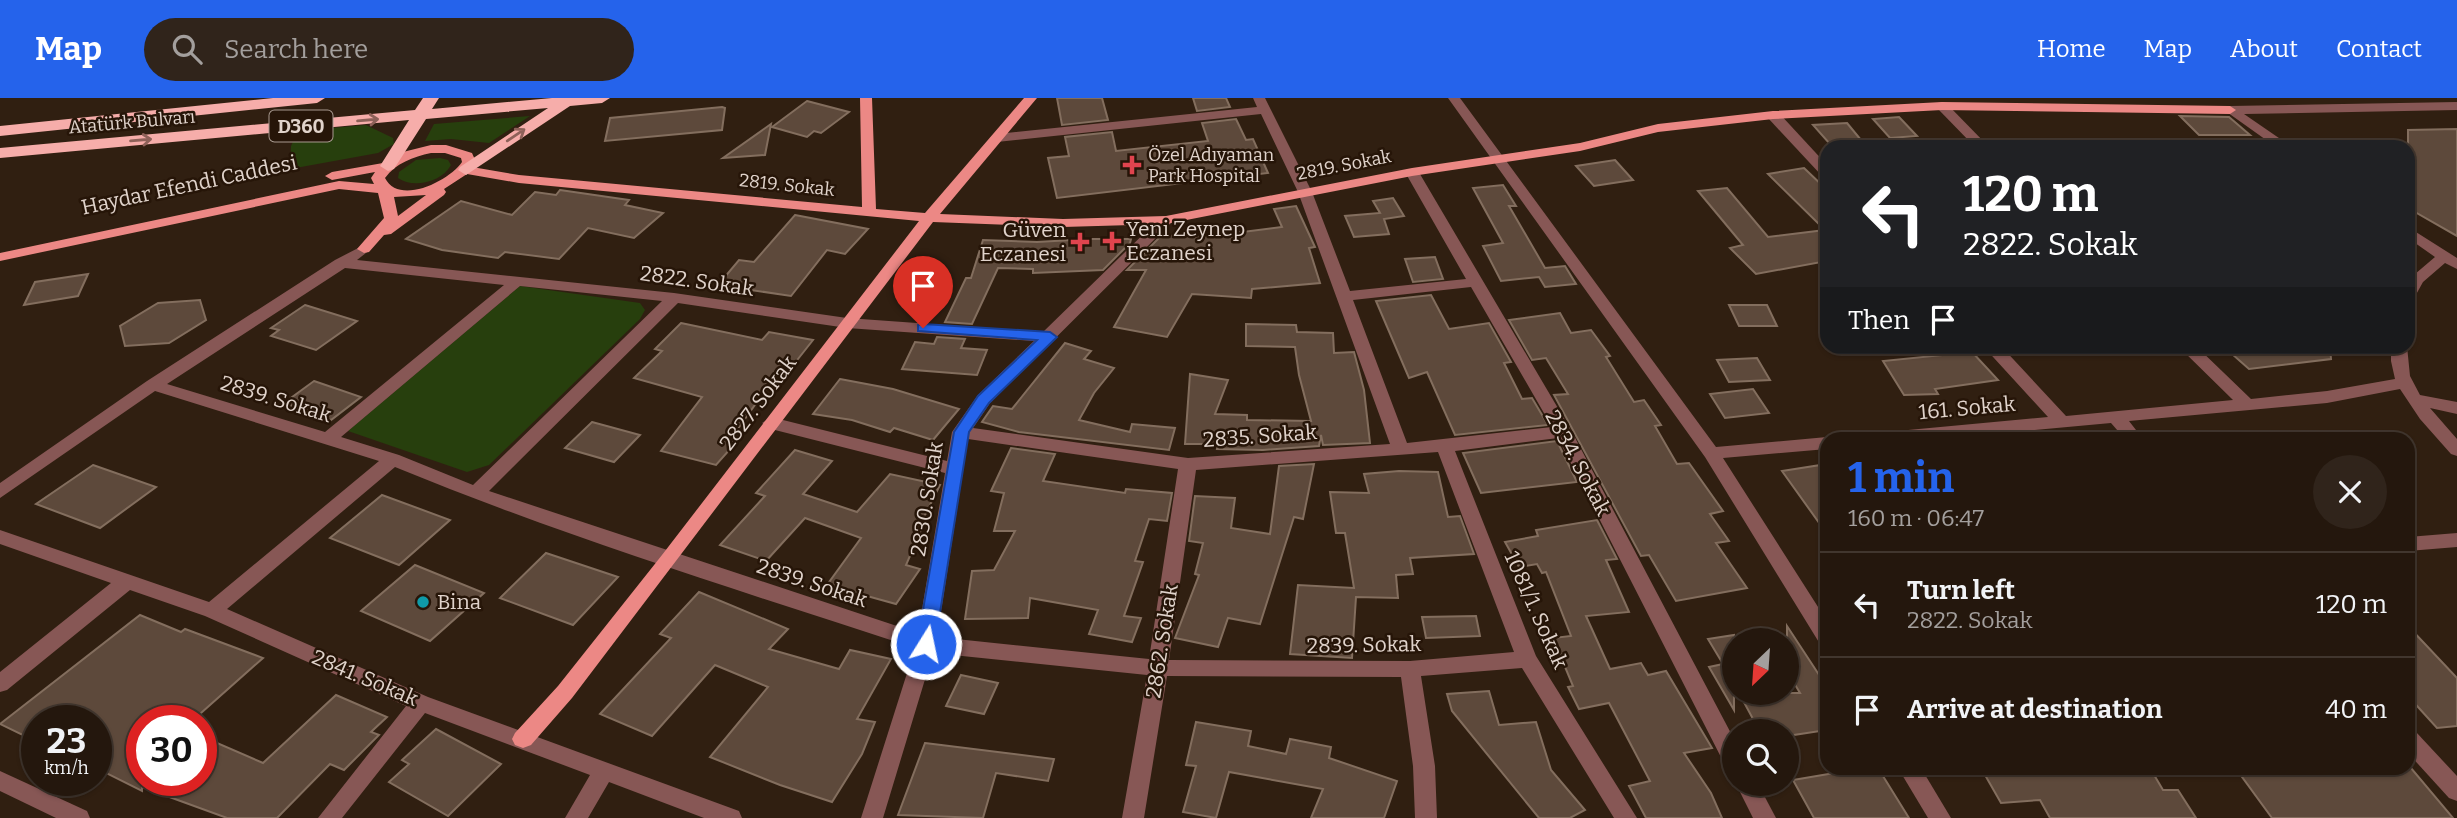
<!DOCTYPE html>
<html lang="en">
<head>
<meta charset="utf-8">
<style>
	body { margin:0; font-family:Bitter,serif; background:#30241b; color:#f1f3f6; height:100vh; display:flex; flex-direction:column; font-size:26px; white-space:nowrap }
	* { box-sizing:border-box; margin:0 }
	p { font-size:23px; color:#a39f9d }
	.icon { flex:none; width:38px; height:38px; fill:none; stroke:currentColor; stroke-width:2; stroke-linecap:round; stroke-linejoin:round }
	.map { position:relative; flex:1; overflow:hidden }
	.side { position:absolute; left:1820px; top:334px; width:595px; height:343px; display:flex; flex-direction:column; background:#24170d; border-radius:21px; box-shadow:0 2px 5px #0004,0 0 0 2px #41362e }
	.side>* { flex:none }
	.guide { position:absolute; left:1820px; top:42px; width:595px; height:214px; border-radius:21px; box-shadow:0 2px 5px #0004,0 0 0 2px #41362e; background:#202124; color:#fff; overflow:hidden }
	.needle { width:46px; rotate:205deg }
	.buttons { position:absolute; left:1722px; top:530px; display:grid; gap:14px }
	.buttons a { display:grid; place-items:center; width:77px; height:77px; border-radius:50%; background:#24170d; box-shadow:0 2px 5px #0004,0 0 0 2px #41362e; font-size:35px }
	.speed { position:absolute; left:21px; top:607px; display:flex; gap:14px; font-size:35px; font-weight:700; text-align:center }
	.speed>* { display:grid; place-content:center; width:91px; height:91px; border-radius:50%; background:#24170d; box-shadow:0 2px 5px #0004,0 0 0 2px #41362e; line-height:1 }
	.speed small { font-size:18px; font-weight:400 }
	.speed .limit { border:10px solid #d22; background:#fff; color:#111 }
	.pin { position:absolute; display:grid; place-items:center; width:60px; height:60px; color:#fff; margin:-72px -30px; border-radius:50% 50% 50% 0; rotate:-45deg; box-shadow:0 0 7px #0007 }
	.pin .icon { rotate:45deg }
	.me { position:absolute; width:77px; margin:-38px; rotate:10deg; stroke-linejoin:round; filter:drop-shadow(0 0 5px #0008) }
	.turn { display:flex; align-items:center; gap:24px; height:147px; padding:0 28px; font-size:32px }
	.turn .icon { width:91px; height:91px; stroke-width:2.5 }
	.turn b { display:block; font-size:49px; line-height:60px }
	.then { display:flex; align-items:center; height:66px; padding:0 28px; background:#0003; gap:14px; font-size:26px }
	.round { display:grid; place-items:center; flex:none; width:74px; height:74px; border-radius:37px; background:#30241b }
	.summary { display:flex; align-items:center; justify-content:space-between; height:119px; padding:0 28px }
	h1 { font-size:42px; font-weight:700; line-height:52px; color:#2563eb }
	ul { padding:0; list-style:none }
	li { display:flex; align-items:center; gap:21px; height:105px; padding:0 28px; border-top:2px solid #41362e }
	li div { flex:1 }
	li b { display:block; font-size:26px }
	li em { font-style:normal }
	header { display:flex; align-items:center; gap:42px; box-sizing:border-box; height:98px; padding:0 35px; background:#2563eb; color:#fff }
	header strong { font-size:33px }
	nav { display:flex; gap:38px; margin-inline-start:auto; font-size:24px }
	.search { width:490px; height:63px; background:#30241b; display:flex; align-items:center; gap:18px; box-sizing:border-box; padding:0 24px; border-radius:38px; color:#a39f9d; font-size:26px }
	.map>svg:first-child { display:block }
</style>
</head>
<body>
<header>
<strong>Map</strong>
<div class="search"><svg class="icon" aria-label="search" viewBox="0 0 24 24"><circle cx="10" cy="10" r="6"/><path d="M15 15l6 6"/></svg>Search here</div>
<nav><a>Home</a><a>Map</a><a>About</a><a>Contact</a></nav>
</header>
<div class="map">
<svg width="2457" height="720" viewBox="0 0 2457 720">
	<rect width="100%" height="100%" fill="#301f11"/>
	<g fill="#273f0d">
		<path d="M530,18L489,45L451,41L425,43L434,26Z"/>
		<path d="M366,27L393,40L394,46L378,55L290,71L291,48L298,33Z"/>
		<path d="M440,60L448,62L451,67C442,84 413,91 398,80L399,74L416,62Z"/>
		<path d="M520,188L640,205L645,212L640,221L489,367L467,374L348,333Z"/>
	</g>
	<g fill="#5d493b" stroke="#836e5e" stroke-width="2">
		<path d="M1057,0H1102L1108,22L1062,27Z"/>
		<path d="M1193,0H1226L1230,9L1197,13Z"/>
		<path d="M807,3L849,14L821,35L814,33L807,39L772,29Z"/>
		<path d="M722,9L725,10L722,32L605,43L610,20Z"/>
		<path d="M2180,18L2229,19L2250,37H2199Z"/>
		<path d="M1899,19L1917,38L1890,40L1873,21Z"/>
		<path d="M1236,21L1246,42L1253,41L1268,75L1057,100L1048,60L1069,58L1065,39L1112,34L1116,53L1208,43L1202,25Z"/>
		<path d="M1847,25L1861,42L1829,45L1813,27Z"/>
		<path d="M771,26L765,57L723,60Z"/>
		<path d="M2457,31V138L2408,110V32Z"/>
		<path d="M1615,62L1633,82L1594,88L1576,68Z"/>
		<path d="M1804,70L1827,92V163L1756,176L1730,150L1743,147L1698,93L1727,90L1768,139L1825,132L1768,76Z"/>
		<path d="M1503,87L1516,108H1509L1545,170L1565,168L1576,186L1545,189L1539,179L1501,183L1483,148L1503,145L1473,90Z"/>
		<path d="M560,92L629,102L625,107L663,115L634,140L588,130L559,161L505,154L498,160L442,152L406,141L461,103L512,117L535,94L556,97Z"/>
		<path d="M1393,100L1404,118L1384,121L1389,136L1354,139L1345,118L1380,115L1373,103Z"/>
		<path d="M1296,108L1315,149L1309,150L1320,185L1252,191L1251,200L1192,196L1167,239L1114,229L1146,172H1127L1159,140L1194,134L1196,140L1282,129L1274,111Z"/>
		<path d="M795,117L868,131L845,156L827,152L791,198L718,187L739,162L754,164Z"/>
		<path d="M1089,141H1131L1130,145L1103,172L1033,175V171L998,170L972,226L945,224L966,180H971L983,142L1037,144Z"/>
		<path d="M1435,159L1443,181L1413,184L1405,161Z"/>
		<path d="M88,176L78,198L24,207L35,184Z"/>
		<path d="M1431,197L1449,231L1489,225L1511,264L1504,265L1522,301L1532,300L1548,327L1455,337L1427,274L1409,280L1376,203Z"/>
		<path d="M200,202L206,222L169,245L125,248L120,228L158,205Z"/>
		<path d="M305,207L357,223L316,252L271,238L279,232L271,230Z"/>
		<path d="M1729,207H1767L1777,228H1739Z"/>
		<path d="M1560,215L1571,235L1591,232L1610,258L1606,259L1634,304L1644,302L1661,327L1655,328L1677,366L1689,365L1723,413L1710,416L1729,443L1716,445L1747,490L1676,503L1649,457L1641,458L1554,297L1568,296L1546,260L1532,262L1509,222Z"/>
		<path d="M681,225L762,242L769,234L813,242L794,266L785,265L732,339L739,341L716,367L661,353L702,299L634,280L662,253L655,251Z"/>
		<path d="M1246,226L1296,227L1297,234L1333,235L1334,255L1354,254L1364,292L1370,345L1323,347L1321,337L1319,348L1263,352L1217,351L1218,346H1185L1190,276L1228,282L1215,316L1247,317V322L1311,323L1299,277L1295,249L1246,248Z"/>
		<path d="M937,239L965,241L961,250L987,252L977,277L902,271L915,244L934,246Z"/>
		<path d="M1065,245L1091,253L1084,261L1114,270L1094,295L1079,322L1130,334L1132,326L1175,330L1169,352L1019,334L982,324L993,308L1012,311Z"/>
		<path d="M2223,248H2330L2331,261L2249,271Z"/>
		<path d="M1972,254L1998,282L1935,291L1938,296L1904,297L1883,263Z"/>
		<path d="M1757,260L1770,282L1729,284L1717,262Z"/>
		<path d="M840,281L893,291L959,311L933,342L894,330L890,334L852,322L813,316Z"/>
		<path d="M314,283L361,299L331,322L284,305Z"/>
		<path d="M1753,291L1769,315L1725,320L1710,296Z"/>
		<path d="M592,324L640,337L614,364L565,350Z"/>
		<path d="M1557,343L1577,384L1481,395L1463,355Z"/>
		<path d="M1011,350L1055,356L1043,383L1125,395L1126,391L1172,395L1167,423L1149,421L1135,463L1143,464L1124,518L1141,520L1132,544L1089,536L1098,512L1030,500L1028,520L965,521L972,473L994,472L1015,433H994L1004,395L991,393Z"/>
		<path d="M795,352L832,363L803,396L857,414L890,376L940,387L923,421H926L906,467L920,471L896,506L827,487L861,440L805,420L766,463L720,447L765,398L756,395Z"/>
		<path d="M1314,366L1303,421L1294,419L1260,526L1228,520L1218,549L1175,540L1199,477L1195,476L1203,445L1189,443L1195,398L1235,400L1231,430L1270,436L1279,368Z"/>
		<path d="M1827,366V436L1782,373Z"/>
		<path d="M93,367L156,389L100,430L36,406Z"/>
		<path d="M1399,373L1438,374L1448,419L1460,418L1474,456L1410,460L1413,476L1396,477L1398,500L1356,499L1352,560L1290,556L1298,487L1354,490L1345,435H1336L1330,394L1369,395L1364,376Z"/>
		<path d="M382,397L450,422L399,467L330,440Z"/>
		<path d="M1597,422L1617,461L1606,462L1629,514L1586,518L1610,571L1641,565L1648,577L1666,573L1712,650L1684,655L1711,695L1722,720H1646L1629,688L1650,683L1609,605L1579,611L1568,589L1573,588L1553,540L1571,538L1546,474L1542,475L1537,466L1519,469L1505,444L1538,438L1536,432Z"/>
		<path d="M546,455L618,479L573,527L500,500Z"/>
		<path d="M415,467L484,495L430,543L361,513Z"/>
		<path d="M699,494L788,531L769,551L839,571L850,552L891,561L857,621L875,624L862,656L832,704L780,687L710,659L768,589L715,567L652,638L600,616L671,540L660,536Z"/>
		<path d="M140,517L181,534L185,531L263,560L192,623H142V682H201V638L263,665L336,597L387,619L371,634L379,637L344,672L330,666L277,720H227L142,689V693L96,670V623H37V644L0,626Z"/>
		<path d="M1476,518L1480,538L1426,540L1422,519Z"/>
		<path d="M1787,528L1827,589V632L1787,638V634H1760L1739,595H1800L1787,573Z"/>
		<path d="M2408,528L2457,580V628L2437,630L2408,598Z"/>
		<path d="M1734,537V612L1709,569L1723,566L1708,541Z"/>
		<path d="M961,577L998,585L984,616L946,608Z"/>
		<path d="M1489,593L1499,627L1536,624L1551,672L1585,712L1570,720H1539L1452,613L1447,596Z"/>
		<path d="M1196,624L1251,633L1248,648L1286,656L1290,641L1331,649L1329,660L1397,683L1384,720H1311L1323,691L1229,674L1216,720L1183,714L1196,668L1186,667Z"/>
		<path d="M436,631L501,666L448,718L389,684L409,666L402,662Z"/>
		<path d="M925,645L1054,661L1048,683L996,675L983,720L898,717Z"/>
		<path d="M1864,670H1878L1909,720H1814L1793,682Z"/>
		<path d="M1981,670H2150L2163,692H2178L2196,720H2050L2040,702L2001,705Z"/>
		<path d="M2262,670H2411L2453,720H2272L2237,672Z"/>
	</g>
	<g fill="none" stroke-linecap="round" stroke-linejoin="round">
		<g fill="#875755" fill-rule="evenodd">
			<path d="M1253,0H1265L1312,94L1350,193L1466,181L1405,74L1407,71H1417L1572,334L1734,641V671L1726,669L1558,340L1455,353L1536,558L1637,720H1614L1522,570L1421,578L1435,668L1437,720H1415L1413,668L1401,579L1167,578L1144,720H1122L1147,577L933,555L883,720H861L915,550C741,493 565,439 395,369L227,511L428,599L739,713L742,720H704L609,684L588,720H565L590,677L425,615L342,720H318L406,608L205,518L130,492L7,592L0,594V574L111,485L0,446V432L209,504L379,363L155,293L0,400V385L147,283L335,162L364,147L371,151L357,162L674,195L847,220L1043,234L1161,119H1171V125L990,305L973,330L1188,360L1390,346L1298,94L1261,16L997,44L990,40L997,36L1257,9ZM345,170L504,187L325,334L167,286ZM520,188L662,203L473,387L399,357L341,339ZM1471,189L1552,329L1407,345L1353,202ZM678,205L847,230L1034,243L978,297L952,334L947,363L771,319L762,325L771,331L945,375L918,535L489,393ZM968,341L1178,371L1149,561L937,539ZM1438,354L1514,554L1410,563L1169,562L1196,372Z"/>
			<path d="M1448,0H1460L1716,349L1827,339L1833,341H1827V351L1723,360L1827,523V548L1820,546L1705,359Z"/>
			<path d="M1942,4L1946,5L1989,49H1975L1938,11V5Z"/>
			<path d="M2457,4V12L2244,16L2292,49H2276L2224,12L2230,8Z"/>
			<path d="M1773,13L1778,14L1827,67V79L1822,78L1768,20L1767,17Z"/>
			<path d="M2408,129L2457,160V171L2445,165L2423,184L2413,202L2408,204V182L2435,159L2408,140Z"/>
			<path d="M1983,248H2001L2066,318L2233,302L2178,248H2196L2251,301L2327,293L2395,281L2391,263V248H2407L2410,278L2420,297L2457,304V316L2430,310L2457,341V358L2451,356L2420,321L2400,291L2327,305L2129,323L2143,341H2125L2111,325L1937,341H1868L1870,337L1876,335L2048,319Z"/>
			<path d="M2457,435V449L2408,453V439Z"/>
			<path d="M2408,631L2416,634L2457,678V703L2449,700L2408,655Z"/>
			<path d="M1898,670H1921L1951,720H1928Z"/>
			<path d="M0,673L87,713L90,720H56L0,693Z"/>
			<path d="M1736,686H1758L1776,720H1753Z"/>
		</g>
		<path fill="#ec8885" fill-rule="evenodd" d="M860,0H872L876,111L925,115L1024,0H1037L940,116L1063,121L1166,118L1412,70L1580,45L1658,26L1773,13L1942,4L2230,8L2236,12L2230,16L1942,12L1773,21L1658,34L1580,53L1412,78L1166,126L1063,129L933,124L572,600L531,647L523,650L515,647L512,641L515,635L558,588L662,457L919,123L519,85L467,76L444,91L446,94L444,97L391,136L384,137L369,154L364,155L357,151L384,120L378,95L339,91L0,163V155L339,83L374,86L371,80L375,74L332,82L325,78L332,74L383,65L403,54L431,47H446L472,55L476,64L472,69L519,77L862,109ZM431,55H445L461,60L462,64C449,83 399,108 385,80C396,65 413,59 431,55ZM426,97L398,118L394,99Z"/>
		<g fill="#f6adaa" fill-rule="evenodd">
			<path d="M273,0H325L317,5L0,38V28Z"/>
			<path d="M423,0H439L432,11L552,0H610L602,5L570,8L466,77L458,72L460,69L548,10L426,21L394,71L388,73L380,68L409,22L0,60V50L415,12Z"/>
		</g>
	</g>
	<defs><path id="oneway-shaft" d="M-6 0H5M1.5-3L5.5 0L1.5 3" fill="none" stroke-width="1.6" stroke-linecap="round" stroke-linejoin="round" transform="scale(1.75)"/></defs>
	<g stroke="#8e6159">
		<use href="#oneway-shaft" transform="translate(368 22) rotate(-5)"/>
		<use href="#oneway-shaft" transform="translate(516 37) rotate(-34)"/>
		<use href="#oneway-shaft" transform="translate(141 42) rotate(-5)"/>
	</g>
	<path fill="#2563eb" stroke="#184099" stroke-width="2" d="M923,226L1050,234L1057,239L989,305L969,334L935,546L933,551L926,553L920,551L917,546L954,334L978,298L1037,242L918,233V227Z"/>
	<g fill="#e0444e" stroke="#261508" stroke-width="2.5">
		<path d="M1128.5 56.5h7v7h7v7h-7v7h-7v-7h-7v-7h7z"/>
		<path d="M1108.5 132.5h7v7h7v7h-7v7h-7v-7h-7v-7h7z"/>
		<path d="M1076.5 133.5h7v7h7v7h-7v7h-7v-7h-7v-7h7z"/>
	</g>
	<circle fill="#0f9aa8" stroke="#261508" stroke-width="2.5" cx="423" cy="504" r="7"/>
	<g text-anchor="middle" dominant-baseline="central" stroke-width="5" stroke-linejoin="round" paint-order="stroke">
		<g font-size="18" fill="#e0d3cb" stroke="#261508">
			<text transform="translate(132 24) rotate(-5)">Atatürk Bulvarı</text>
			<text transform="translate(1344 67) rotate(-11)">2819. Sokak</text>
			<text transform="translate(787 87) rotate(6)">2819. Sokak</text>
		</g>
		<g font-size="18" fill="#e0d3cb" stroke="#261508" text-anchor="start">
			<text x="1148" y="57">Özel Adıyaman<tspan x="1148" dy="21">Park Hospital</tspan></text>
		</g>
		<rect fill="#261508" stroke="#a89a90" stroke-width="2" x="269.5" y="12.5" width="63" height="31" rx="5"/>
		<g font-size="19" font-weight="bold" fill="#e0d3cb">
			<text x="301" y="28">D360</text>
		</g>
		<g font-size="21" fill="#e0d3cb" stroke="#261508">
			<text transform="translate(189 87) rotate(-12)">Haydar Efendi Caddesi</text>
			<text transform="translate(697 183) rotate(8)">2822. Sokak</text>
			<text transform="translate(276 301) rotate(17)">2839. Sokak</text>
			<text transform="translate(758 305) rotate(-53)">2827. Sokak</text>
			<text transform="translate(1967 310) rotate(-5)">161. Sokak</text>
			<text transform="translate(1260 338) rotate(-4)">2835. Sokak</text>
			<text transform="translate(1578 365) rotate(62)">2834. Sokak</text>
			<text transform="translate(927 401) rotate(-81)">2830. Sokak</text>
			<text transform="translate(812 485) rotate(18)">2839. Sokak</text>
			<text transform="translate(1536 512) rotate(66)">1081/1. Sokak</text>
			<text transform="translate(1162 543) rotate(-81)">2862. Sokak</text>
			<text transform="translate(1364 547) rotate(-1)">2839. Sokak</text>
			<text transform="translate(365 580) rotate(23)">2841. Sokak</text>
		</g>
		<g font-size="21" fill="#e0d3cb" stroke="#261508" text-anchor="start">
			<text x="1126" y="131">Yeni Zeynep<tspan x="1126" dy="24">Eczanesi</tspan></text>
			<text x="1066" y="132" text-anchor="end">Güven<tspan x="1066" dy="24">Eczanesi</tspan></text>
			<text x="437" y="504">Bina</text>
		</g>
	</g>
</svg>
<div class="buttons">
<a><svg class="needle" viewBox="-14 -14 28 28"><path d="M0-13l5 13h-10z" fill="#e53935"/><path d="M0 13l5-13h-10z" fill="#a39f9d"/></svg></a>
<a><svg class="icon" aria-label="search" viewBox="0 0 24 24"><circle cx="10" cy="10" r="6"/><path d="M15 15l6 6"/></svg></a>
</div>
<div class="speed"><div>23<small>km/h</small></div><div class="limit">30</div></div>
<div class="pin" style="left:923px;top:230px;background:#d93025"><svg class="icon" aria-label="arrive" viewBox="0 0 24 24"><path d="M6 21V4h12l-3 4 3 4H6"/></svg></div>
<svg class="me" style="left:926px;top:546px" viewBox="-20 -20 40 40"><circle r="17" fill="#2563eb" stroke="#fff" stroke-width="3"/><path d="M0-11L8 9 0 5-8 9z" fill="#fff"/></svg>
<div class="guide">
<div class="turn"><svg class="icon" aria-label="left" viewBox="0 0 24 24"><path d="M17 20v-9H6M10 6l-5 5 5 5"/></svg><div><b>120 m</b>2822. Sokak</div></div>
<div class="then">Then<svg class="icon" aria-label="arrive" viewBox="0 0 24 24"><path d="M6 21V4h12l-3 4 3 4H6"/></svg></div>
</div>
<section class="side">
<div class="summary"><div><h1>1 min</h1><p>160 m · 06:47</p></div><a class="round"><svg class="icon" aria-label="close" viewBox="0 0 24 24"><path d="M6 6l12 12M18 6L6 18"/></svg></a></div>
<ul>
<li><svg class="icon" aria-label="left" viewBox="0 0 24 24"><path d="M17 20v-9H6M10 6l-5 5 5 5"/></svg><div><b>Turn left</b><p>2822. Sokak</p></div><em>120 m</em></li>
<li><svg class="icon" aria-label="arrive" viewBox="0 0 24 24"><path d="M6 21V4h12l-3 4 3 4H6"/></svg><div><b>Arrive at destination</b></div><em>40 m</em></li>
</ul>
</section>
</div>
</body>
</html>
